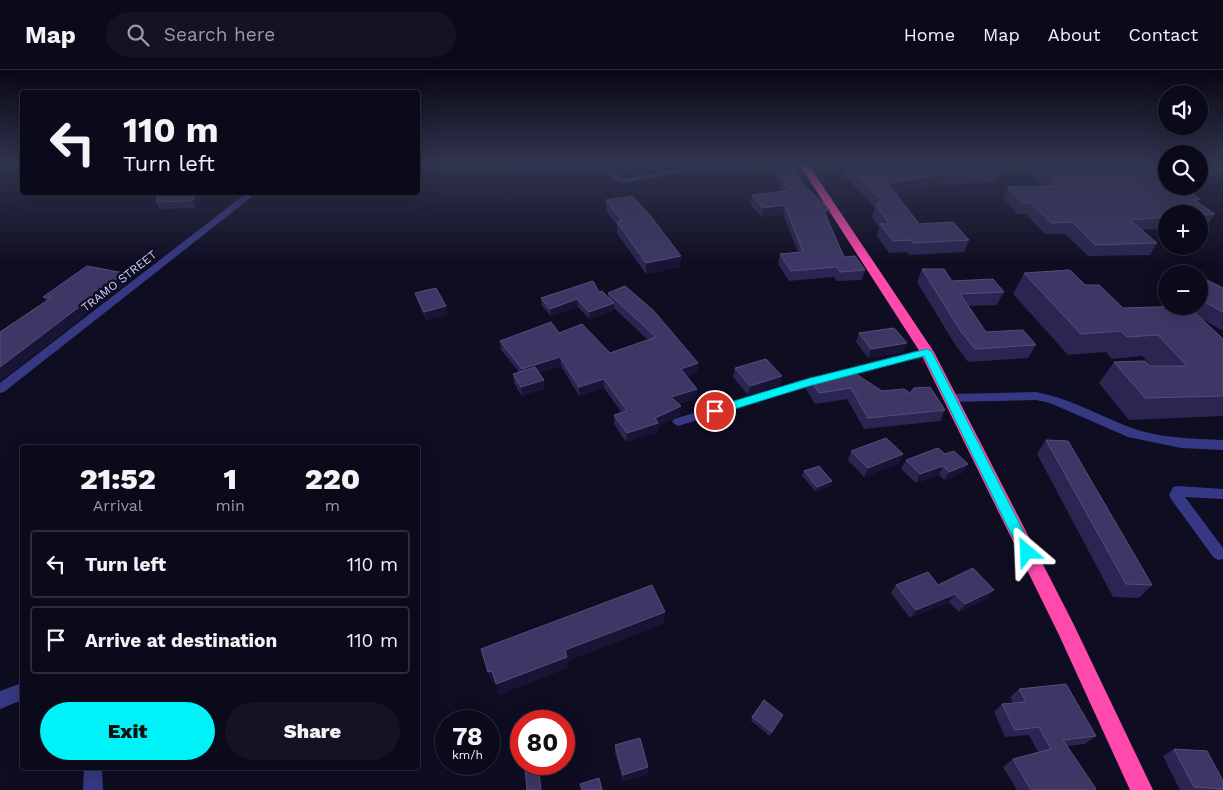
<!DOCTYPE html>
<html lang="en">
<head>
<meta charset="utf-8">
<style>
	body { margin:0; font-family:"Work Sans",sans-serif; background:#141323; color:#f1f3f6; height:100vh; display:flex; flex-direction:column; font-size:19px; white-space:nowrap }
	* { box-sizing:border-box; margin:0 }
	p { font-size:16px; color:#9a9aa2 }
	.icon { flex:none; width:28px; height:28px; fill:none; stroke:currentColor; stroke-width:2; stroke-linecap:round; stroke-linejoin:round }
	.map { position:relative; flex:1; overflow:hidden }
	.sheet { position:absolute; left:20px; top:375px; width:400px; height:325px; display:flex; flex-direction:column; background:#0b0a1a; border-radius:5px; box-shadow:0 5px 20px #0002,0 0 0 1px #2b2b39 }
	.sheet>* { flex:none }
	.top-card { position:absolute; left:20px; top:20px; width:400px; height:105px; border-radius:5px; box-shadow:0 5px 20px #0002,0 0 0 1px #2b2b39; background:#0b0a1a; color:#f1f3f6; overflow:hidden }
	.tools { position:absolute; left:1158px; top:15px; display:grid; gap:10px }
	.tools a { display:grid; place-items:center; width:50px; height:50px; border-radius:50%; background:#0b0a1a; box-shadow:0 5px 20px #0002,0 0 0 1px #2b2b39; font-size:25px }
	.speed { position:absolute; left:435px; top:640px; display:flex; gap:10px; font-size:25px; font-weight:700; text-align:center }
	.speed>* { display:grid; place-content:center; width:65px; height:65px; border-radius:50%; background:#0b0a1a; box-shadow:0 5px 20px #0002,0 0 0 1px #2b2b39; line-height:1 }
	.speed small { font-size:12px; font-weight:400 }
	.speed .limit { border:8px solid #d22; background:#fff; color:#111 }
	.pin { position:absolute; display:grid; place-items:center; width:42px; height:42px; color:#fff; margin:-21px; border:2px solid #fff; border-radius:50%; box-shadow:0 1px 5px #0007 }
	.me { position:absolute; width:55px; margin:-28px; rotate:334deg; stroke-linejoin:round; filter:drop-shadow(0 0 4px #0008) }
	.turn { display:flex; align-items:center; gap:18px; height:105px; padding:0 20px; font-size:22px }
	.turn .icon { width:65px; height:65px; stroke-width:2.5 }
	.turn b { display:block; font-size:35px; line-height:42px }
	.eta { display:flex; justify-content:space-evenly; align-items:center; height:85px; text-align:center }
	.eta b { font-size:30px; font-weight:800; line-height:35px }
	.action { display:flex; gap:10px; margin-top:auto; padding:10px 20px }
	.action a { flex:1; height:58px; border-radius:30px; background:#00f2f9; color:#111; font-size:20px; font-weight:800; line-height:58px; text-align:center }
	.action a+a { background:#141323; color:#f1f3f6 }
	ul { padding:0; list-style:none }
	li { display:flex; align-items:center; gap:15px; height:68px; margin:0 10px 8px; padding:0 10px; border:2px solid #2b2b39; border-radius:5px }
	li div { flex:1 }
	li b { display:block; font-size:19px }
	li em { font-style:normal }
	header { display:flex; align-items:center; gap:30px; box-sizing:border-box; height:70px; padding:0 25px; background:#0b0a1a; border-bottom:1px solid #2b2b39 }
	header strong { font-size:24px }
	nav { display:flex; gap:28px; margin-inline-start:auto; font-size:18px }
	.search { width:350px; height:45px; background:#141323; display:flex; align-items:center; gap:12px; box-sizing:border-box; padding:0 18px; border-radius:28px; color:#9a9aa2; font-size:19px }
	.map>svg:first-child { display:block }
</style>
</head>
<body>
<header>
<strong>Map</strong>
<div class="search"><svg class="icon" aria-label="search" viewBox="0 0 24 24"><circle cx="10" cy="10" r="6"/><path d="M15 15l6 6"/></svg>Search here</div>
<nav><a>Home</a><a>Map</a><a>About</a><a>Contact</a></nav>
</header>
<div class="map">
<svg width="1223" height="720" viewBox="0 0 1223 720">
	<rect width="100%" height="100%" fill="#0f0d22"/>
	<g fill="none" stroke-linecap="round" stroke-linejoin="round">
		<g fill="#363883" fill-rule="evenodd">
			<path d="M591,94C612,94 609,103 625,109L704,94H718L624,113L615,110L602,99H583L579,97Z"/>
			<path d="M248,122H258L4,322L0,323V313Z"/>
			<path d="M927,278L933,282L931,285L810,316L678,356L672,352L674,349L803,310Z"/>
			<path d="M1036,322C1069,328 1098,345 1129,357C1158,368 1192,369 1223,370V380L1181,378L1128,367L1050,333L1036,330L951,332L945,328L951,324Z"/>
			<path d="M1178,416L1223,419V429L1185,427L1223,478V489L1219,490L1214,488L1171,429L1169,425L1173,417Z"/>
			<path d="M22,613V630L0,639V621Z"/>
			<path d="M84,698H102L103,720H83Z"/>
		</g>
		<path fill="#ff49ad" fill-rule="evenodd" d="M799,94H808L934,282L1073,553L1153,720H1130L1059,565L920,282Z"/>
	</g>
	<g fill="#2a2551">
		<path d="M618,94H669V96L662,97V99L631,106Z"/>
		<path d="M765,94H798L797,95H793L802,113L827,149L844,187L865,200L862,210L837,211L834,207L789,211L778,194L780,184L798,182L783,144L762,147L750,134L752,125L782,121L774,104Z"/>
		<path d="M844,94H998H994L1001,102L996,112L942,115L895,123L919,154L969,170L964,182L909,185L907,182L889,183L877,166L879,157L872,147L875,138L842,103Z"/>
		<path d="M1016,94H1166L1223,111L1185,119L1200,129L1198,132L1215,144L1207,155L1199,156V144H1166V158L1141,160L1157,173L1150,185L1088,186L1065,164H1045L1026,144H1018L1003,128L1008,117H1043L1029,102L1022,101Z"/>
		<path d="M158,122H206L195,138L160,139L156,132Z"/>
		<path d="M606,130L681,186L680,197L646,204L617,163V155L606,141Z"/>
		<path d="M922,199L952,211L1004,222L997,235L969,236L986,262L1036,275L1028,288L968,292L954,273L917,212Z"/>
		<path d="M1024,203L1085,215L1123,238L1199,236V210L1223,218V261L1201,248L1223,269V346L1129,350L1099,313L1114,292L1151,296L1142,286L1112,289L1106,282L1068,285L1013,224Z"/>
		<path d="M129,211L0,311V262L46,231L43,227Z"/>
		<path d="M599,222L608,226V223L698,293L697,302L686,306L697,319L696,328L678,334L680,345L658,356V362L626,372L614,354V345L621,342L604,318L579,326L561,296L539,303L545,319L522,326L514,313L513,304L519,302L501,280L500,271L559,263L610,283L648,270L614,238V240L589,249L578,237L551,246L542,236L541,228Z"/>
		<path d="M415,223L446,236L447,245L426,250L418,232Z"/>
		<path d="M859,263L907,273L903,282L868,288L856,272Z"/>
		<path d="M735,298L782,306L780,315L748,325L733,307Z"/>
		<path d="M809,308L882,321L910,323L945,340L940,351L864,359L847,329L815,334L806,319Z"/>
		<path d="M1046,370L1152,515L1139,528L1113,527L1037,384Z"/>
		<path d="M851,381L903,384L899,393L864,407L848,390Z"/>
		<path d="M945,384L968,394L962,403L944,410L939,405L916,413L901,399L906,390Z"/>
		<path d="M804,401L832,411L830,416L816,422L802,406Z"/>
		<path d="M896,515H938L988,528L959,542L949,532L910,548L891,523Z"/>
		<path d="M1019,619L1096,666L1085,674L1067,676L1096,719L1094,720H1017L1003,697L1013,689L1038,682L1029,665L1005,667L994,642L1002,634L1013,633L1010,627Z"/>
		<path d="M783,645L770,666L751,651L752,647Z"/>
		<path d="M615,675L648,704L623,711L615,682Z"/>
		<path d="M1174,679L1223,711V720H1180L1163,686Z"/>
	</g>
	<g fill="#181436">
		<path d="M655,94H669V96L662,97V99L631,106L632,98Z"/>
		<path d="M1223,102V111L1167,123L1172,116H1199V107Z"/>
		<path d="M946,104L942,115L885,124L888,113Z"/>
		<path d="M198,122H206L195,138L192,131Z"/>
		<path d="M785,135L783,144L762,147L763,138Z"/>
		<path d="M830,140L828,149L824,141Z"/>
		<path d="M681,186L680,197L646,204V193Z"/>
		<path d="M124,203L129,211L0,311V297Z"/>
		<path d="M577,229L578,237L551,246L550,239Z"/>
		<path d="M614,233V240L589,249V242Z"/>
		<path d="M446,236L447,245L426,250L424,242Z"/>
		<path d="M907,273L903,282L868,288L871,279Z"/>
		<path d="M560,287L561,296L524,308L522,299Z"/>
		<path d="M698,293L697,302L680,308L681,299Z"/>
		<path d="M782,306L780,315L748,325L750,316Z"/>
		<path d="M604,309V318L579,326V317Z"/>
		<path d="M544,310L545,319L522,326L521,317Z"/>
		<path d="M697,319L696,328L671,336V327Z"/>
		<path d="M681,336L680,345L658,356V362L626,372L627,363Z"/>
		<path d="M903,384L899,393L864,407L868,398Z"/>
		<path d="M968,394L962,403L944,410L949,402Z"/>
		<path d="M943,396L939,405L916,413L920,404Z"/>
		<path d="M832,411L830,416L816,422L817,417Z"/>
		<path d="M994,520L988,528L959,542L965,534Z"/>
		<path d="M955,524L949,532L910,548L916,540Z"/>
		<path d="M665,542L664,554L568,591V598L499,625L496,614L565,580Z"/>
		<path d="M492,601L495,612L492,613L488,602Z"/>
		<path d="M648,697V704L623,711V705Z"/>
	</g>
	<g fill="#3c3764" stroke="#534f7c">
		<path d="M626,94H655L632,98Z"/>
		<path d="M774,94H792L802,113L830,140L824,141L844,187L855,186L865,200L840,202L837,197L791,201L780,184L803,182L785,135L763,138L752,125L790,120L785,114Z"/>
		<path d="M845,94H993L1001,102L946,104L888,113L919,154L953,152L969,170L913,173L911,170L893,171L880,154H889L876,135L881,129Z"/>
		<path d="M1036,94H1166V116H1181L1200,129L1194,130L1215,144L1199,145V144H1166V147L1130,150L1157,173L1095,175L1072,152L1051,153L1031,133H1023L1008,117L1058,116Z"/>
		<path d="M1199,94H1223V102L1199,107Z"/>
		<path d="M158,122H198L192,131L156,132Z"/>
		<path d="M632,126L649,144L681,186L646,193L617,152L622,151L606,130Z"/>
		<path d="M87,196L124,203L0,297V281L1,280H0V262L51,228L43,227Z"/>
		<path d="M922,199H944L952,211L993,209L1004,222L960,224L986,262L1023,260L1036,275L975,279L960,260Z"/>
		<path d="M1070,200L1085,215H1099L1123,238L1188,236L1223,269V326L1145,328L1114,292L1145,291L1150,296H1187L1158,265L1127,267L1121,261L1081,264L1024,203Z"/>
		<path d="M1203,208L1223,218V242L1199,229V210Z"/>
		<path d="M593,211L599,222L602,221L614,233L589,242L577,229L550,239L541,228Z"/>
		<path d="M625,216L654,241L698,293L681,299L697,319L671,327L681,336L655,348L658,353L627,363L614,345L627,341L604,309L579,317L560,287L522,299L500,271L551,252L559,263L582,254L610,283L656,267L608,223Z"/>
		<path d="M436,218L446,236L424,242L415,223Z"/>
		<path d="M894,258L907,273L871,279L859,263Z"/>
		<path d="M766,289L782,306L750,316L735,298Z"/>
		<path d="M535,297L544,310L521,317L513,304Z"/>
		<path d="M853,302L882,321L904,319L910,323L914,318L930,317L945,340L868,348L851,318L819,323L809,308Z"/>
		<path d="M886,368L903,384L868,398L851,381Z"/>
		<path d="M1046,370L1068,371L1152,515L1126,514Z"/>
		<path d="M938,378L945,384L954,381L968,394L949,402L943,396L920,404L906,390Z"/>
		<path d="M819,396L832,411L817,417L804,401Z"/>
		<path d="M973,498L994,520L965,534L955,524L916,540L896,515L928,502L938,515Z"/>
		<path d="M652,515L665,542L565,580L567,587L496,614L492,601L488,602L481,579Z"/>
		<path d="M1066,614L1096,666L1063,670L1096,719L1093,720H1031L1013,689L1051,679L1039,657L1015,660L1002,634L1026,632L1019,619Z"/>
		<path d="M764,630L783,645L772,662L752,647Z"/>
		<path d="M640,668L648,697L623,705L615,675Z"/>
		<path d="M1174,679L1207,681L1223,711V719L1194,717Z"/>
		<path d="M538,694L541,720H527L525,697Z"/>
		<path d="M599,708L602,720H582L580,714Z"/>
	</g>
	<linearGradient id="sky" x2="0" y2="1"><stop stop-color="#080713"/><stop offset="0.48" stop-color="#31354f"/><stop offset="1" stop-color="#31354f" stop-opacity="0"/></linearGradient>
	<rect width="1223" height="194" fill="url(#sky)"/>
	<path fill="#00f2f9" stroke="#009da2" d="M927,279L932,282L1032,478L1034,482L1032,486L1027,488L1022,486L924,286L809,316L715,345L709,341L711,338L807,309Z"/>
	<g text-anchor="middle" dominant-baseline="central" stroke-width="5" stroke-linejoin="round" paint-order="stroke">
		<g font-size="12" fill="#d0ceff" stroke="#0f0d22">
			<text transform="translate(119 211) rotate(-38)">TRAMO STREET</text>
		</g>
	</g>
</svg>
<div class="tools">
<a><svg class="icon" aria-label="sound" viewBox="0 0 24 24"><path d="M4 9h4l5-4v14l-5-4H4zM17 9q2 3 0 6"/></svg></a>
<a><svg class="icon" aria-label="search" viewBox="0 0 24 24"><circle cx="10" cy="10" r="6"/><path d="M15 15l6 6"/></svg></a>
<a>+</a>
<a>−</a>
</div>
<div class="speed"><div>78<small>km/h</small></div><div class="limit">80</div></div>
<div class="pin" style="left:715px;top:341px;background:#d93025"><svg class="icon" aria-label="arrive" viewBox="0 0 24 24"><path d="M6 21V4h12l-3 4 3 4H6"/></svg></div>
<svg class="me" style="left:1027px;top:482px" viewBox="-20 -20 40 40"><path d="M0-17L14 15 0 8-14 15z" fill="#00f2f9" stroke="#fff" stroke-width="4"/></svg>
<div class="top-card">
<div class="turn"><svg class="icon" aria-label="left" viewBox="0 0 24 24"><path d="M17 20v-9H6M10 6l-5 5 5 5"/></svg><div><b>110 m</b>Turn left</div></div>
</div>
<section class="sheet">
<div class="eta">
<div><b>21:52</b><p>Arrival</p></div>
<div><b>1</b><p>min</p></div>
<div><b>220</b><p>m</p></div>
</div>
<ul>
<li><svg class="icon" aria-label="left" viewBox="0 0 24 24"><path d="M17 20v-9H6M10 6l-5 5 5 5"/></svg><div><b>Turn left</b></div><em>110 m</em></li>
<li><svg class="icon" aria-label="arrive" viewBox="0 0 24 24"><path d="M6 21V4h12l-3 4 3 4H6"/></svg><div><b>Arrive at destination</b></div><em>110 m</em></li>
</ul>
<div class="action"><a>Exit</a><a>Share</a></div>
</section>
</div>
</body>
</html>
